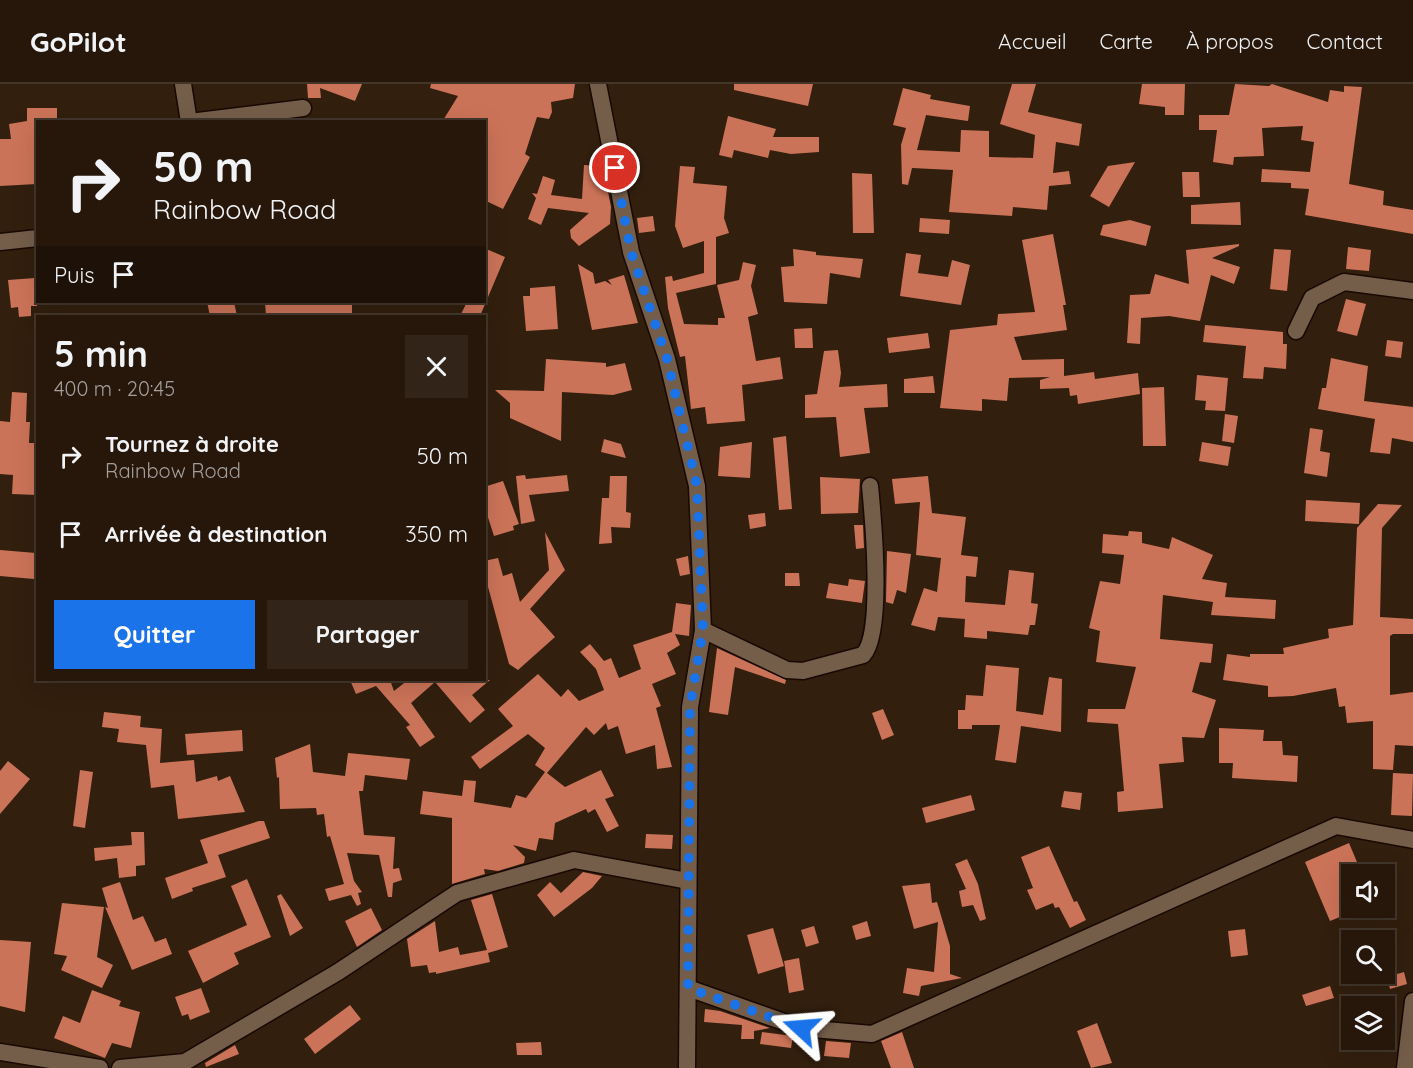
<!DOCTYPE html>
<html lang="fr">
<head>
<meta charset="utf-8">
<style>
	body { margin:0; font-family:Quicksand,sans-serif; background:#322418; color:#f1f3f6; height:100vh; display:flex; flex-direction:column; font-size:22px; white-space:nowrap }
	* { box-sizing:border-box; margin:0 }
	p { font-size:20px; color:#a49f9c }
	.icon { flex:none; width:33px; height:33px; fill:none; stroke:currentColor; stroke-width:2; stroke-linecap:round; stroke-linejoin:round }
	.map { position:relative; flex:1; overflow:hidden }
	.drawer { position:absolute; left:36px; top:231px; width:450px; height:366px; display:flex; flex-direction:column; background:#26170a; border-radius:0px; box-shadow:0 6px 24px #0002,0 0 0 2px #42362b }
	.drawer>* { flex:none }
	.top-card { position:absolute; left:36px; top:36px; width:450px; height:183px; border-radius:0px; box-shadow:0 6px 24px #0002,0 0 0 2px #42362b; background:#26170a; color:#f1f3f6; overflow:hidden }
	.tools { position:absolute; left:1341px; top:780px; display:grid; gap:12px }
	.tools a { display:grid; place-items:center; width:54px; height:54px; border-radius:0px; background:#26170a; box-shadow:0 6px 24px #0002,0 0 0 2px #42362b; font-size:30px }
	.pin { position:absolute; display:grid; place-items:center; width:51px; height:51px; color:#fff; margin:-26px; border:3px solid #fff; border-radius:50%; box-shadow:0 2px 6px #0007 }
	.me { position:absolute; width:66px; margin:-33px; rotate:289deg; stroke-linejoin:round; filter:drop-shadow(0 0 4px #0008) }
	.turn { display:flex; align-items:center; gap:21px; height:126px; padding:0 18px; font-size:27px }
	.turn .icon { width:78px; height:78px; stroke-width:2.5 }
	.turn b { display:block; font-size:42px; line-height:51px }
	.then { display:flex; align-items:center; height:57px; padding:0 18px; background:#0003; gap:12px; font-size:22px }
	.round { display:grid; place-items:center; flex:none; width:63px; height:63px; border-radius:0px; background:#322418 }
	.headline { display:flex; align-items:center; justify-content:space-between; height:102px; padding:0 18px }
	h1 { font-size:36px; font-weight:800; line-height:45px }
	.button { display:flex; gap:12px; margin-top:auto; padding:12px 18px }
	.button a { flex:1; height:69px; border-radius:0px; background:#1a73e8; color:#fff; font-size:24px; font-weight:800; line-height:69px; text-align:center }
	.button a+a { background:#322418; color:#f1f3f6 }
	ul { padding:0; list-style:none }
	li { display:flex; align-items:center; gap:18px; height:78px; padding:0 18px }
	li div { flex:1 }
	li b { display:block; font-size:22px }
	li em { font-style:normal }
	header { display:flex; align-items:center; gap:36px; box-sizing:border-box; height:84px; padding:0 30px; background:#26170a; border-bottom:2px solid #42362b }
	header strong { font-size:28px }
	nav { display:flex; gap:33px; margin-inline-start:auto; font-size:21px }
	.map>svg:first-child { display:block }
</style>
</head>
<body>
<header>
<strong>GoPilot</strong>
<nav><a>Accueil</a><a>Carte</a><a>À propos</a><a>Contact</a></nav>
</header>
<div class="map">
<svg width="1413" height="984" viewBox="0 0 1413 984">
	<rect width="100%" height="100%" fill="#321f0e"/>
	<g fill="#cb7358">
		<path d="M307,0H362L355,17L320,4L321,14H308Z"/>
		<path d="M431,0H575L573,14L551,18L552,28L549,35L537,33L525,70L530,73L503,125L484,116V38H442L458,12L430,4Z"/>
		<path d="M734,0H813L808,22L734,6Z"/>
		<path d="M1012,0H1036L1028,28L1082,40L1079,62L1056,58L1053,89L1069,87L1071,100L1049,102L1047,126L1013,123L1012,132L949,128L953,86L912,84L908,101L902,100L901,61L906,44L893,41L903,4L931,11L930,15L970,22L968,37L926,31L917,66L960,68L961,46L989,47V73L1033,74L1035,51L1000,40Z"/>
		<path d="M1142,0H1185L1184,31H1165V23L1139,20Z"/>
		<path d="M1235,0L1269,2L1272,0L1328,18L1330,6L1344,8V2L1362,3L1349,100L1384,107L1383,121L1413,126V150L1305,131L1309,105L1291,104V99L1261,98L1262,85L1310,88L1314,58L1301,56L1303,42L1262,44L1264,72L1234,73L1233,81L1213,78L1217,46H1199V31H1229Z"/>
		<path d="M27,24H57V38H38L37,100L0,102V55H11L9,40L27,37Z"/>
		<path d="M728,32L776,45L773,53H819V68L791,70L770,66L768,74L734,66L732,74L719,71Z"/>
		<path d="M1135,78L1109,123L1090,112L1108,82Z"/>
		<path d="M584,81L603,82L611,123L610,140L579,162L571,154L570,146L589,129L548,124L541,141L528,135L536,114L532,109L537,110L543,92L555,96L551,111L582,115Z"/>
		<path d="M680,82L695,83L693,99L727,102L724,134L729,149L716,153V200L676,209L684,240L718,241V234H725L717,201L739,196L743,178L756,181L751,202L758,230L748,233L756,277L780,273L783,295L742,301L745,337L707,340L705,323L691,325L685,272L680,273L668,224L665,193L672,192L673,197L704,189V157L683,164L675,142Z"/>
		<path d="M1182,88H1199L1200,113H1183Z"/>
		<path d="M852,89L872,90L874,149H853Z"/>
		<path d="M1240,118L1241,141L1191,140V121Z"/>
		<path d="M653,132L655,147L639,149L637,134Z"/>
		<path d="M920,134L950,136L949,150L919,148Z"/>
		<path d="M1130,136L1151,142L1146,162L1100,151L1103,141Z"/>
		<path d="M1053,150L1066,221H1063L1067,246L1014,253L1022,276L1064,275V292L1094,288L1095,295L1138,289L1140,310L1078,320L1077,311L1070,312L1069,304L1040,305V296L1050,293L1009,294L1007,317L982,315V327L940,324L950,246L997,241L998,230L1035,228L1022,156Z"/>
		<path d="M1239,160V162L1212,174L1240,183L1234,200L1211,191L1200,237L1169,232L1141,234L1140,260L1127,259L1130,211L1150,210L1155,190L1189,200L1186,166Z"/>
		<path d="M1348,163L1371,166L1369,187L1346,185Z"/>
		<path d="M484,164L505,173L480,232H460L467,218H484Z"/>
		<path d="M793,165L816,168V171L863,175L860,194L830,189L827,220L784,218L781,183L794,182Z"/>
		<path d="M1274,165L1291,166L1287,207L1270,205Z"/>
		<path d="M906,169L921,171L918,189L948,193L952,176L970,181L961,221L900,212Z"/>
		<path d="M578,180L593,189L595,200L605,197L612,201L608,196L624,191L638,239L592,246Z"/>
		<path d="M35,194L37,222H31V232L19,233L18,223L11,224L8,196Z"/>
		<path d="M555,202L558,245L526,247L523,212H530V204Z"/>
		<path d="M1346,215L1366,220L1357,252L1337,247Z"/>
		<path d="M207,218H234L237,232H210Z"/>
		<path d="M265,218H312V221L352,220V232H266Z"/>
		<path d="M1205,241L1283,248V260H1287L1286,285L1264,283L1263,295L1243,294L1246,262L1203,258Z"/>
		<path d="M812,244L813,264H795L794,245Z"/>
		<path d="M928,249L930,264L889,269L887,254Z"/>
		<path d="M1387,256L1403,258L1401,274L1385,272Z"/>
		<path d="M838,266L841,289L839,303L887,300L888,323L864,324L870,369L840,373L836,333L805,334V311L817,310L824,267Z"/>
		<path d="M1331,274L1368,282L1364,317L1413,323V358L1392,354L1390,370L1370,368L1375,335L1318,325L1322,304H1326Z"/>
		<path d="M546,275L606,279V283L625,279L632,306L613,311L562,308L561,357L510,334V319L495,306L544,307Z"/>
		<path d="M1197,291L1228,294L1225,327L1205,326L1206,317L1195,316Z"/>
		<path d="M933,292L935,309H904V295Z"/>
		<path d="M1164,303L1166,362H1143L1142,304Z"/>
		<path d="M12,308L27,309L26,338H30L29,359H38L36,411L12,410L13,391L0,390V337L10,338Z"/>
		<path d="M1225,330L1238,332L1234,359L1222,357Z"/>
		<path d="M1310,344L1323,346L1320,367L1330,369L1327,393L1304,389Z"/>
		<path d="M786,352L792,425L779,426L773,354Z"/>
		<path d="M604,355L621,360L626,374L601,368Z"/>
		<path d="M752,358L750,394L718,392L720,363Z"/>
		<path d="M1202,358L1231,363L1228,382L1199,377Z"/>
		<path d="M525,391L526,395L567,391L569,407L529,411L535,437L521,440L516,392Z"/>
		<path d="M610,392H627L626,428L631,429L630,444L611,443L612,459L599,460L602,414H609Z"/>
		<path d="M928,392L932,429L966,433L961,471L978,473L976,493L966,492L965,518L1005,521L1009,486L1034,489L1031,519L1038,520L1035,541H1030L1028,551L987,547V555L964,553L965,535L938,533L935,547L911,541L924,504L937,508L941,474L916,471L920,418L895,420L892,395Z"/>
		<path d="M820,393L860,395L858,429L821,430Z"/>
		<path d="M503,397L519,440L513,442L514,446L494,452L484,421V403Z"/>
		<path d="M1306,416L1360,419L1359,440L1305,437Z"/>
		<path d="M1378,420L1402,421L1382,444L1380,533L1413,535V550H1393L1390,552V611L1413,608V662L1395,661L1393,686L1373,685V637L1347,639L1345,622L1339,623L1336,604L1293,612L1268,613V602L1223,596L1227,570L1250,573V570H1284L1283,564L1329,554L1328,545L1353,541L1357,444Z"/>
		<path d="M765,429L766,442L750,445L748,431Z"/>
		<path d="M854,441H863L864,464L856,465Z"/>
		<path d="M1129,447L1142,448V459L1169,465L1172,453L1213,471L1202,495L1227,499L1225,513L1276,516L1275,535L1211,531L1213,518L1163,511L1160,555L1213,560L1211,579L1200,578L1192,608L1216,616L1204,654L1182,653L1184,678L1159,680L1163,724L1118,728L1117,708L1124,707L1118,640L1087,638L1088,625H1125L1136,583L1096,578L1100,547L1089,544L1100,497L1120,500L1124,471L1102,469L1103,450L1128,452Z"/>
		<path d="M545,448L565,486L530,525L555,553L518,586L509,580L484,488V477L498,474L503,492L512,489L520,518L549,486Z"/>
		<path d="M0,466L36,469L34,495L0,492Z"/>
		<path d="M887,467L911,470L906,509L897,506L893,520L886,518Z"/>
		<path d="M688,472L690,490L680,492L676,475Z"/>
		<path d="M785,489H799L800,502H785Z"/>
		<path d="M849,495L865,497L862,519L826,514L829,499L848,502Z"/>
		<path d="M676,519L691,521L689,552L675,550L680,561L667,569L676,590L652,600L661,622L656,624L672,683L657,685L655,661L626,670L618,642L608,646L606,639L594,651L586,643L547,689L565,703L601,686L614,712L605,715L619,742L607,748L595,725L588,729L586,725L555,739L553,756L539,754L536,767L513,761L525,773L524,779L498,787L484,785L485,790L452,800V734L420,730L423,707L462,712L464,696L476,697L474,718L511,724L516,711L526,714L545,688L535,681L545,664L528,650L480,685L471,673L513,642L498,625L538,590L561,613L568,605L579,617L604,606L596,585L580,568L590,560L604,577L611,574L619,594L641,585L633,561L672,548Z"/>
		<path d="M717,564L786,596L785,600L735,583L728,631L709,628Z"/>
		<path d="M986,581L1019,584L1016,627L1043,631L1049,593L1062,595L1061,648L1021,642L1016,679L995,676L1000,641H972V645H958V626H965L966,611L983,612Z"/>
		<path d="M350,596H390L394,607L408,596H490L472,611L485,626L470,639L435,598L411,619L435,653L420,663L406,643L410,641L376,602L356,610Z"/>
		<path d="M883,625L894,651L882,656L872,629Z"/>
		<path d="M104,628L141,632L140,643L162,645L160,679L194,676L196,698L217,692L218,697L230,692L245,728L178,735L174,701L151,704L146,661L117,658L119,645L102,643Z"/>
		<path d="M1219,644L1264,646L1263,657H1282L1283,671L1298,672L1297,698L1232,694L1233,679H1219Z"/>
		<path d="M242,646L243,667L187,671L185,650Z"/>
		<path d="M310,660L313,688L345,692L348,669L410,675L407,696L365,691L363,707H359L364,751L395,753L393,785L399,784L402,796L393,799L392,813H388L379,771L347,769L354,797L362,808L358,809L361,820L357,822L351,811L329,817L325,805L344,800L330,752L327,753L324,730L317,731L316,724L280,725L279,693L277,694L275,674Z"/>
		<path d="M8,677L30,695L0,730V687Z"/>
		<path d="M80,686L93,688L85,744L73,742Z"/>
		<path d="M1393,689L1413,690L1412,732L1391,731Z"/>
		<path d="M1064,707L1082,709L1080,726L1061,723Z"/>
		<path d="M971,711L975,726L926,739L922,724Z"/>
		<path d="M259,737H264L270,754L218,771L226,793L192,804L193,807L172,815L165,794L208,779L200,756Z"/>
		<path d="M131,748H144L145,781L136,782V792L119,794L117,774L95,777L94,764L132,761Z"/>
		<path d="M646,750L673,751L672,765L645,764Z"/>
		<path d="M1349,759L1362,790H1352V828L1330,837L1305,778Z"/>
		<path d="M1049,762L1074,818L1077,817L1086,836L1070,844L1059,823L1055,824L1053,819L1036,826L1027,806L1033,804L1021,773Z"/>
		<path d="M967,775L978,800L986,835L980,837L973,821L962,823L959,807L966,805L955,780Z"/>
		<path d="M583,788L602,792L592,804L554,833L537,811L550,798L561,809Z"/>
		<path d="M247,795L271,853L234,869L239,880L203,899L188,867L247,841L231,802Z"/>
		<path d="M120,798L133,836L143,832L155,858L166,854L172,870L132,886L105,823L108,824L102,804Z"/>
		<path d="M930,799L932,819L937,818L950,862V890L962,894L921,902L919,912L903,909L907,884L934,888L938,838L914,845L902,802Z"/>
		<path d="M281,810L303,844L290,852L277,812Z"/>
		<path d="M492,810L508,863L488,869L490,878L436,890V888L429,889L427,881L411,883L407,855L435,837L439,868L458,863L460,871L487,866L471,816Z"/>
		<path d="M62,819L104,823L97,873L113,881L102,904L61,886L67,872L54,870Z"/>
		<path d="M371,824L382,846L357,863L345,837Z"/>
		<path d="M867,837L871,852L856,856L852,842Z"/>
		<path d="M814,842L819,859L806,863L801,846Z"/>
		<path d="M773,844L784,882L758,890L747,851Z"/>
		<path d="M1245,845L1248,871L1231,873L1228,847Z"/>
		<path d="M0,856L31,858L25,928L0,922Z"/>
		<path d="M799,874L804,906L789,909L784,877Z"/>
		<path d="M1404,888L1407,900L1390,905L1387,893Z"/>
		<path d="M1330,902L1334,914L1306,922L1302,911Z"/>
		<path d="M201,904L210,928L190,936L188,930L182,932L175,913Z"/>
		<path d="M92,906L121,917L119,922L140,928L131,964L112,959L105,974L54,954L63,932L80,939Z"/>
		<path d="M350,921L361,935L315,970L304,955Z"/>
		<path d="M705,925L720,927L770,944L754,947V955H741L742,941L704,938Z"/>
		<path d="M1097,939L1112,979L1091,984L1077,947Z"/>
		<path d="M762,948L793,952L791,964L760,960Z"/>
		<path d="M902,948L914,984H891L881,957Z"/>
		<path d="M826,957L851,959L849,974L824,972Z"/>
		<path d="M541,958L542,971H517L516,959Z"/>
		<path d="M235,961L239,970L206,983L205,979Z"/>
	</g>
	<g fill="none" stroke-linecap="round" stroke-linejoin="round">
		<g stroke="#190900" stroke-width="19">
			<g id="minor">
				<path d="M183,0L189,38"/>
				<path d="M598,0L631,168L667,275L697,402L703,546L690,623L687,984"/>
				<path d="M190,38L303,24"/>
				<path d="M0,158L38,154"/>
				<path d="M1296,247L1312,214L1344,198L1413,207"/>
				<path d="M703,546L787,586L803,587L863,571C884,550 873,433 870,402"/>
				<path d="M688,904L801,944L872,950L1336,742L1413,756"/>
				<path d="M0,968L100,984"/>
				<path d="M120,984L185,978L338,888L457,809L574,776L688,797"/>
				<path d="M1405,984L1413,917"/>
			</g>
		</g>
		<use href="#minor" stroke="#745e4a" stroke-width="16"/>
	</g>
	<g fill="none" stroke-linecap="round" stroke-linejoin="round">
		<path stroke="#1a73e8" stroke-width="10" stroke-dasharray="0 18" d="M615,84L631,168L667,275L697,402L703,546L690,623L688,904L801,944"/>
	</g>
</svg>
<div class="tools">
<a><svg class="icon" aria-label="sound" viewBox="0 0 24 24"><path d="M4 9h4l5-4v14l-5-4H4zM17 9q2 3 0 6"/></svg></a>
<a><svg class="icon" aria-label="search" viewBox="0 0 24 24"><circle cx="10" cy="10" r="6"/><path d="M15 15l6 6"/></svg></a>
<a><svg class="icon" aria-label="layers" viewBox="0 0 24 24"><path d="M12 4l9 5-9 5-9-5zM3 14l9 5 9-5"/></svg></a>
</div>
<div class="pin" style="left:615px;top:84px;background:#d93025"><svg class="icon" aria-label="arrive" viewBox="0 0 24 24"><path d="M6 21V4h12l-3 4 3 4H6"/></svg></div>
<svg class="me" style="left:801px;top:944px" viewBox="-20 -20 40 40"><path d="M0-17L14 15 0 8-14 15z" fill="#1a73e8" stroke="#fff" stroke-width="4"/></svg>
<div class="top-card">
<div class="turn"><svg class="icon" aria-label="right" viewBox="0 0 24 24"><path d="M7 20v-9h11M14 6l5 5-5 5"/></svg><div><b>50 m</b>Rainbow Road</div></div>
<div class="then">Puis<svg class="icon" aria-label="arrive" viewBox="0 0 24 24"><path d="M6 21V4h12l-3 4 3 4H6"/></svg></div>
</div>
<section class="drawer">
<div class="headline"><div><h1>5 min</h1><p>400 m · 20:45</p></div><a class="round"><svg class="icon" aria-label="close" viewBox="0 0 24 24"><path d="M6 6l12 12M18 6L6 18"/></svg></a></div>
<ul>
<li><svg class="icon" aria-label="right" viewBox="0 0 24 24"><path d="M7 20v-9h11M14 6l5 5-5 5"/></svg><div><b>Tournez à droite</b><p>Rainbow Road</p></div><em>50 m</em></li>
<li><svg class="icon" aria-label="arrive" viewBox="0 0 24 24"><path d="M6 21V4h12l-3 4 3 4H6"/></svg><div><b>Arrivée à destination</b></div><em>350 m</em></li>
</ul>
<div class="button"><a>Quitter</a><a>Partager</a></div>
</section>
</div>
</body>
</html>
